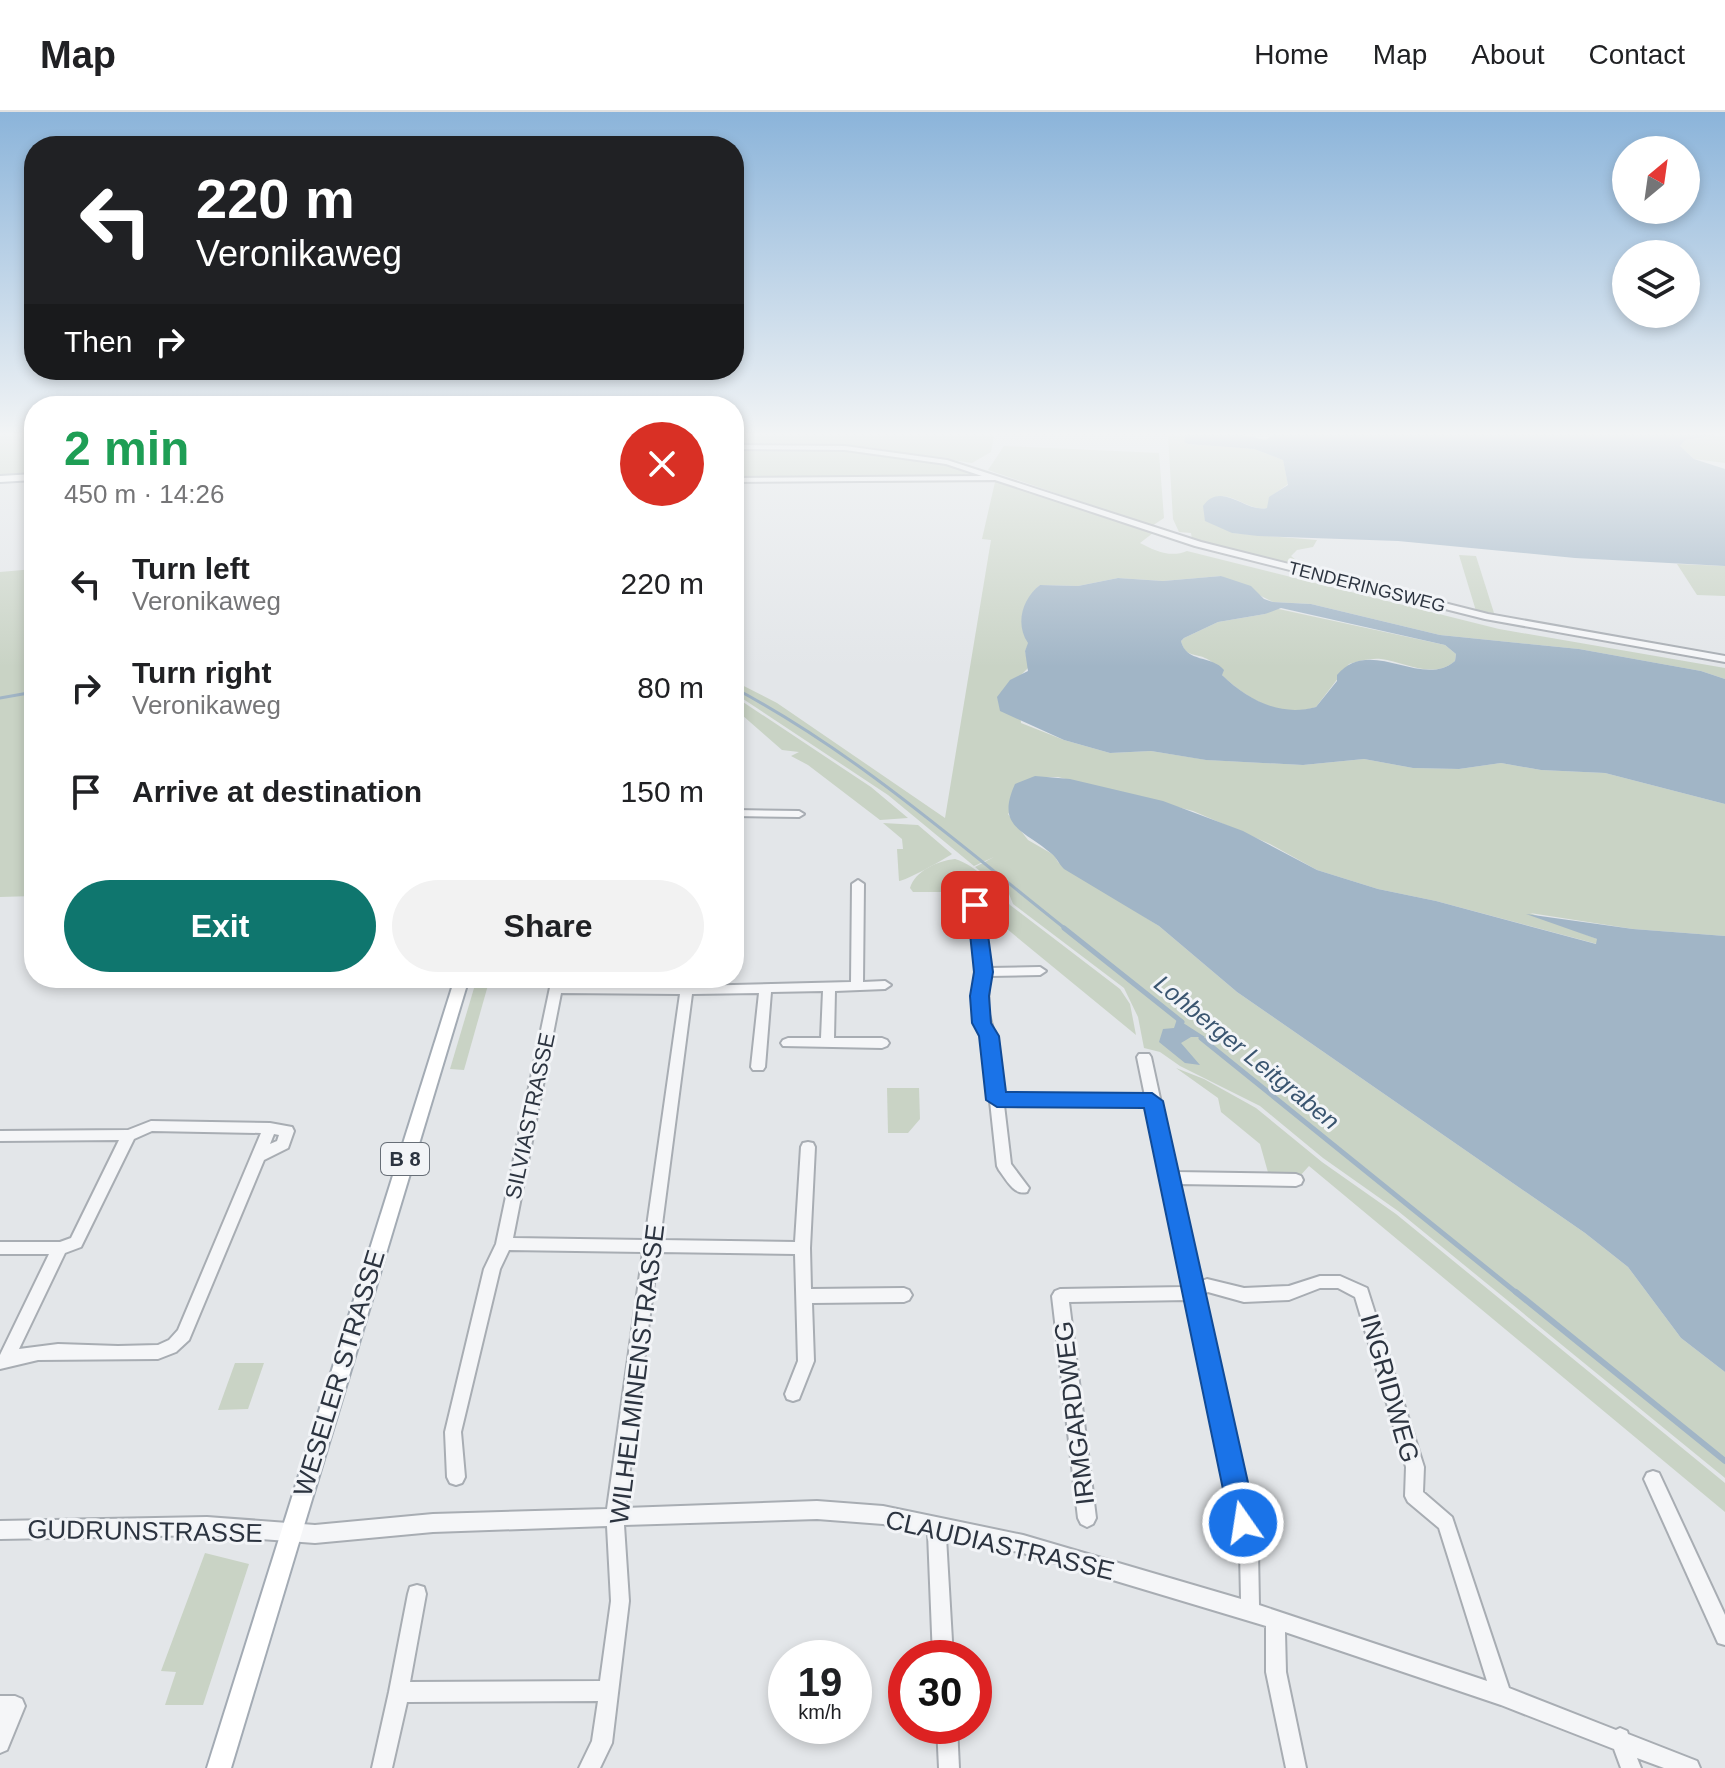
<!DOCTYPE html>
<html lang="en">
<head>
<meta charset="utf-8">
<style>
	body { margin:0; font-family:Helvetica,sans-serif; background:#f2f2f2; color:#202124; height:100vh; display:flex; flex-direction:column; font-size:30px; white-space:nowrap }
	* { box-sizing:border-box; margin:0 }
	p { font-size:26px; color:#757577 }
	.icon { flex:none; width:44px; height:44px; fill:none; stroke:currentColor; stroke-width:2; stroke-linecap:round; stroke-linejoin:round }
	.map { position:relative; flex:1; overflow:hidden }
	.sheet { position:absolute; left:24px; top:284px; width:720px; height:592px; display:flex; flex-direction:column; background:#fff; border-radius:32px; box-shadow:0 4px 12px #0003 }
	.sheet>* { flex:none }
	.top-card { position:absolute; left:24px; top:24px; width:720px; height:244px; border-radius:32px; box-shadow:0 4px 12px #0003; background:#202124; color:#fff; overflow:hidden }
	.needle { width:52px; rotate:29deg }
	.buttons { position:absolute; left:1612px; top:24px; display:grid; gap:16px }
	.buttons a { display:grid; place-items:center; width:88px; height:88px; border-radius:50%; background:#fff; box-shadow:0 4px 12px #0003; font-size:40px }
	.speed { position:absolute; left:768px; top:1528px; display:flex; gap:16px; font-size:40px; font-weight:700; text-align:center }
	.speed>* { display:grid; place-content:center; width:104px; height:104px; border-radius:50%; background:#fff; box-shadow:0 4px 12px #0003; line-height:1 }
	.speed small { font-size:20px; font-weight:400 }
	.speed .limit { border:12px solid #d22; background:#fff; color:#111 }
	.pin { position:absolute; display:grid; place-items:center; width:68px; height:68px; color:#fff; margin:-34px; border-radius:16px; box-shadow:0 4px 12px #0006 }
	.me { position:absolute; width:88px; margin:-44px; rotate:347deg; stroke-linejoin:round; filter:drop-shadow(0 0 6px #0008) }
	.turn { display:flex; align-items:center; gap:28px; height:168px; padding:0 40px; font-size:36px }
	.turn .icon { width:104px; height:104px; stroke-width:2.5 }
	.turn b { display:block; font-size:56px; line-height:68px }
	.then { display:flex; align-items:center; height:76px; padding:0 40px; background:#0003; gap:16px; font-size:30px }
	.round { display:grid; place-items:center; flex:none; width:84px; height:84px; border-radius:42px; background:#f2f2f2 }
	.overview { display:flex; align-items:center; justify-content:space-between; height:136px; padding:0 40px }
	h1 { font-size:48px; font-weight:700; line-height:60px; color:#1e9e55 }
	.cta { display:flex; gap:16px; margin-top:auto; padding:16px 40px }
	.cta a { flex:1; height:92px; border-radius:48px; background:#0f766e; color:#fff; font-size:32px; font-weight:700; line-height:92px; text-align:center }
	.cta a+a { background:#f2f2f2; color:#202124 }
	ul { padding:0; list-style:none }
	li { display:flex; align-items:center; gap:24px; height:104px; padding:0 40px }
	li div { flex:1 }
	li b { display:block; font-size:30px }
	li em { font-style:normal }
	header { display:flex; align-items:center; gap:48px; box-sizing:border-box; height:112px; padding:0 40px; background:#fff; border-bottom:2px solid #e0e0e0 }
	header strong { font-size:38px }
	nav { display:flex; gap:44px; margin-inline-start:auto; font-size:28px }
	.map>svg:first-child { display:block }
</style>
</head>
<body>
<header>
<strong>Map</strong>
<nav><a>Home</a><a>Map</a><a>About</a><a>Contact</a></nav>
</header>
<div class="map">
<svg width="1725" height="1656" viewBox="0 0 1725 1656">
	<rect width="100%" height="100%" fill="#e3e6e9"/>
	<g fill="#c9d3c5">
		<path d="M0,323H34V362L0,364Z"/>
		<path d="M734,323H994L991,340L972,351L866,335L734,333Z"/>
		<path d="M1168,323H1185L1184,330L1188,332L1254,337L1283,348L1288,372L1270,385L1268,396C1251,399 1240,386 1223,384L1232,421L1317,428L1313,435L1297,438L1291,444L1306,456L1198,429L1192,427L1191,421L1179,420L1173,407Z"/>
		<path d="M1725,323V351L1694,347L1680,334L1684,328Z"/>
		<path d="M1004,334L1159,341L1164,406L1152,414L988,358Z"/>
		<path d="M734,338C821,338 907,337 990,365L734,368Z"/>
		<path d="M998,368L1153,421L1140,431C1155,439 1171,446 1187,439L1499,517L1725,556V567L1701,559L1579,537L1440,523L1311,492L1273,490L1221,464L1163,469L1118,466L1078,474L1040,473C1025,486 1016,514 1029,531L1025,539L1029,555L1018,566L1021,611L1064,628L1110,641L1151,639L1207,648L1303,653L1364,647L1413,656L1459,657L1501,651L1541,658L1605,661L1725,692V824L1633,817L1530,801L1597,827V832L1436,789L1378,777L1317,758L1270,732L1193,699L1058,665H1047L1008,702L1028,728L1054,743L1058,750L1159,814L1237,880L1585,1121L1628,1155L1681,1226L1725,1260V1366L1398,1099L1323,1046L1260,994L1180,954L1160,940L1144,936L1138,905L1124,876L1013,792L1009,782L975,755L994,745L974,754L888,683L734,581V569L777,591L945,706L991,428L982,427L995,370L812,371Z"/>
		<path d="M1459,443L1476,444L1494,501L1476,499Z"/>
		<path d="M1677,452L1725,454V484L1697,483Z"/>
		<path d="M34,457V784L0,785V460Z"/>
		<path d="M1274,496L1445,533L1456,542L1455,549C1433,568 1405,550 1381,547C1370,546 1359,549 1349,552L1316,595C1282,606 1252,590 1226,567C1220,562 1216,552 1209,548C1197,540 1185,547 1181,529L1184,526L1218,510L1265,502Z"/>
		<path d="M734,584L871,675L908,706L880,708L808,653L791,644L799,640L782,638L734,596Z"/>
		<path d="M883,711L918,713L952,742C945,747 905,769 899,769L897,737H903L902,727Z"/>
		<path d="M955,747C975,753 999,776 1010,793L1120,877L1130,892L1136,923L962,780H913L910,776C915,759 937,749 955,747Z"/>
		<path d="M477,866H490L464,958L450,957Z"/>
		<path d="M1176,956L1204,967L1256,996L1322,1050L1396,1102L1725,1371V1400L1309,1054L1299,1065L1269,1064L1260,1032L1221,1000L1218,986Z"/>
		<path d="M887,976H919L920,1007L908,1021H888Z"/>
		<path d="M235,1251H264L248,1297L218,1298Z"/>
		<path d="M205,1441L249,1452L203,1593H165L176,1560L161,1559Z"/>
	</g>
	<g fill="#a1b5c6" fill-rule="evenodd">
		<path d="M1185,323H1242L1266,328L1272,323H1718L1685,328L1680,334L1694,347L1725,357V454L1575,446L1398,429L1258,424L1232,421L1205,409L1203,394C1221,368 1246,401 1267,396L1269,385L1288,373L1283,348L1254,337L1188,332L1184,330Z"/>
		<path d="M1221,464L1251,474L1264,487L1273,490L1311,492L1440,523L1579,537L1701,559L1725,567V692L1605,661L1541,658L1501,651L1459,657L1413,656L1364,647L1303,653L1206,648L1151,639L1110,641L1064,628L1000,599L997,585L1010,568L1028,559L1025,539L1028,531C1015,512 1022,487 1040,473L1078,474L1118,466L1163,469ZM1281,496L1445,533L1456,542L1455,549C1421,578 1371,523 1337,563V569L1316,595C1280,605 1248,588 1222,563L1224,558C1212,543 1186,551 1181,529L1184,526L1218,510L1265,502Z"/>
		<path d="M1035,664L1070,667L1163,689L1243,719L1317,758L1378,777L1436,789L1596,832L1597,827L1526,802L1633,817L1725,824V1260L1681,1226L1628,1155L1585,1121L1237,880L1159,814L1064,757C1059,752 1056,745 1052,742C1025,718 995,716 1015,672Z"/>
		<path d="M1177,907L1205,925H1191L1181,931L1200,953L1185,951L1159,930L1163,917L1174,916Z"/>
	</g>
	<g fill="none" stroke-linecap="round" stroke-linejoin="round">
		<g stroke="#a1b5c6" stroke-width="3">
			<path d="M734,576C855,640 960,733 1067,818"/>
			<path d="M0,586L34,580"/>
		</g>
		<g stroke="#a1b5c6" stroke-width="5">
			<path d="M1064,816L1182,910"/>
			<path d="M1201,926L1518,1182"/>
		</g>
		<path stroke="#a1b5c6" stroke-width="6" d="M1516,1180L1725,1349"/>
		<g stroke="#a8adb3" stroke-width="4">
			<g id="minor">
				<path d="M734,333L845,334L947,348L1201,430L1488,502L1725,544V550L1485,507L1195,434L995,368L734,370V366L982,364L946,352L845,338L734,337Z"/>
				<path d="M734,698L799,699L804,702L799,705L734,704Z"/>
				<path d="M858,768L864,772L863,870L885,869L891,873L885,877L835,879L834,926H882L887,928L889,931L887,934L882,936L783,934L781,931L783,928L788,926H821L823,879L771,880L765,955L763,958H753L751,955L759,881L692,882L660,1128L795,1130L801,1035L803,1031L808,1030L813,1031L815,1035L810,1136L811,1177L904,1176L909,1178L912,1183L909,1188L904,1190L812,1191L814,1249L799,1287L793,1289L787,1287L785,1282L798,1249L795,1142L658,1140L625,1396L817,1389L883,1394L1023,1423L1241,1487L1240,1440L1188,1188L1069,1190L1096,1406L1093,1412L1087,1415L1081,1412L1078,1406L1052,1184L1055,1179L1060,1177L1185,1175L1163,1070L1161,1066L1162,1064L1148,994L1004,993L1011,1052L1029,1076L1027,1080C1014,1084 1006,1067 999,1058L997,1054L983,924L975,899L977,848L969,793L975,789L981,793L989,856L1040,855L1046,859L1040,863L989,864L988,899L995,924L1003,983L1145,984L1137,945L1139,942H1149L1151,945L1176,1060L1296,1062L1301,1064L1303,1068L1301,1072L1296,1074L1178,1072L1199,1170L1207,1167L1244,1176L1289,1174L1320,1164H1340L1367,1176L1424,1355L1423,1380L1452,1405L1509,1576L1616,1618L1620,1616L1627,1619L1628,1622L1697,1649L1700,1656H1664L1637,1646L1641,1656H1621L1614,1637L1501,1593L1285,1520L1286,1560L1306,1656H1286L1266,1560V1514L1023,1441L946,1425L953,1546H933L928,1421L883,1412L817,1407L624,1413L629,1489L612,1631L600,1656H579L592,1629L598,1589L407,1590L392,1656H372L389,1580L408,1482L410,1475L417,1473L424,1475L426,1482L410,1570L600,1569L611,1489L607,1414L433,1420L315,1431L207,1423L0,1427V1409L207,1405L315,1413L433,1402L607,1397L643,1140L509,1138L500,1157L461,1320L465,1365L462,1371L456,1373L450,1371L447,1365L445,1320L484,1157L496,1132L552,866H564L563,873L681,874L682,866H694L693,874L851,870L852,772ZM561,881L680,882L645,1128L513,1126ZM1320,1176H1338L1355,1185L1406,1355L1405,1384L1408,1390L1439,1416L1487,1569L1259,1493L1258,1440L1202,1183L1208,1180L1244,1190L1289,1188Z"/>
				<path d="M151,1009L270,1011L292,1015L294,1019L288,1036L264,1048L189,1228L176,1240L158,1247L38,1248L0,1257V1243L49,1142H0V1130H60L71,1126L119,1028L0,1029V1019L128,1018ZM152,1019L261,1021L178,1218L169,1228L158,1233L118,1234L58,1232L19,1237L65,1141L81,1135L134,1027ZM274,1022L279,1023L277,1029L270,1032Z"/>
				<path d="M1653,1359L1659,1361L1725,1503V1533L1718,1531L1644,1367L1647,1361Z"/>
				<path d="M0,1584H15L22,1587L25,1594L7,1638L0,1641Z"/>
				<path d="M937,1614H957L959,1656H939Z"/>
			</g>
		</g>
		<g stroke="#a3abb4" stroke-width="4">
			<g id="major">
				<path d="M34,362V368L0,370V364Z"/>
				<path d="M455,866H469L231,1656H207Z"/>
			</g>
		</g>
		<use href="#minor" fill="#f5f6f8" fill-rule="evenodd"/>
		<use href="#major" fill="#fff" fill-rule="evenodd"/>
	</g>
	<linearGradient id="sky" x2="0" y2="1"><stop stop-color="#8bb4da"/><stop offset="0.58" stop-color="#f2f4f5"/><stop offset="1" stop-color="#f2f4f5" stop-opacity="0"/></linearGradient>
	<rect width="1725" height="555" fill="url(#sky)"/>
	<path fill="#1a73e8" stroke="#114b97" stroke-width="2" d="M975,787L984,793L993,860L989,884L991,911L999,924L1006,980L1152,981L1163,989L1257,1411L1253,1421L1243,1424L1234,1421L1230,1411L1144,996L997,995L986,988L979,924L972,911L970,884L974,860L967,793Z"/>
	<g text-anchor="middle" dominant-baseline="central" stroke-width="6" stroke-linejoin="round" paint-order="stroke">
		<g font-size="18" fill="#2c3440" stroke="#f2f4f7">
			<text transform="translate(1367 475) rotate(14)">TENDERINGSWEG</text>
		</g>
		<rect fill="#f2f4f7" stroke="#676e77" stroke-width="2" x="381" y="1031" width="48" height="32" rx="6"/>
		<g font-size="20" font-weight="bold" fill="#2c3440">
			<text x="405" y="1047">B 8</text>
		</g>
		<g font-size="22" fill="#2c3440" stroke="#f2f4f7">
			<text transform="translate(530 1004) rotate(-78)">SILVIASTRASSE</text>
		</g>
		<g font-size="24" font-style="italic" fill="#3a5570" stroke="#f2f4f7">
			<text transform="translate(1247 940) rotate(39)">Lohberger Leitgraben</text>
		</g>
		<g font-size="26" fill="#2c3440" stroke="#f2f4f7">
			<text transform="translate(339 1261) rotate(-73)">WESELER STRASSE</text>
			<text transform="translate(637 1262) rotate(-83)">WILHELMINENSTRASSE</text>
			<text transform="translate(1390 1276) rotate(74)">INGRIDWEG</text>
			<text transform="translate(1074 1301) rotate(-97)">IRMGARDWEG</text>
			<text transform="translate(145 1419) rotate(1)">GUDRUNSTRASSE</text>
			<text transform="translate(1000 1433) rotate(13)">CLAUDIASTRASSE</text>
		</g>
	</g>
</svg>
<div class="buttons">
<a><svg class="needle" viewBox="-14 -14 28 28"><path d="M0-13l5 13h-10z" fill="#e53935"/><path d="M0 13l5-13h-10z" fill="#757577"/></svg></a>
<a><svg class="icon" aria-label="layers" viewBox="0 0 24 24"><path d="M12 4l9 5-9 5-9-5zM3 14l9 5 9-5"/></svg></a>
</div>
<div class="speed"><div>19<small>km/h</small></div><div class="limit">30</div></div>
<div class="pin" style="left:975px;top:793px;background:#d93025"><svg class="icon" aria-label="arrive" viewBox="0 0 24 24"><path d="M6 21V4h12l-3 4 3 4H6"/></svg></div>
<svg class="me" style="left:1243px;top:1411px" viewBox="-20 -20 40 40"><circle r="17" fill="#1a73e8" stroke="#fff" stroke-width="3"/><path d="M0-11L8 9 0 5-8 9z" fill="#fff"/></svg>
<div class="top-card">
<div class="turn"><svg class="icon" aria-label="left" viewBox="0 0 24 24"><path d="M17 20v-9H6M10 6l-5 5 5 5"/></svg><div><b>220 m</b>Veronikaweg</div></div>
<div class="then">Then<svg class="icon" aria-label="right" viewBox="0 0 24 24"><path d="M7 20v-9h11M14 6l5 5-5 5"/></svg></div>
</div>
<section class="sheet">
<div class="overview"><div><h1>2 min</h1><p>450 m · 14:26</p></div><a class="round" style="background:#d93025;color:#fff"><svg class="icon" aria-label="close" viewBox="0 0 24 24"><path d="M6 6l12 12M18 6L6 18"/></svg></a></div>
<ul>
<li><svg class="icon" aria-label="left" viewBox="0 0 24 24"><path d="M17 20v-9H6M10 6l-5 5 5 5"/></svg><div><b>Turn left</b><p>Veronikaweg</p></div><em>220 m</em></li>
<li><svg class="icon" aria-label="right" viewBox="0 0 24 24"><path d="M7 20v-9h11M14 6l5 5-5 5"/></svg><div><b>Turn right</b><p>Veronikaweg</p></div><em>80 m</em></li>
<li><svg class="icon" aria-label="arrive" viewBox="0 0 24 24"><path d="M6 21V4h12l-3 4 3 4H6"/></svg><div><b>Arrive at destination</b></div><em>150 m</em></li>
</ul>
<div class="cta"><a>Exit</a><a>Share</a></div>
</section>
</div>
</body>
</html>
